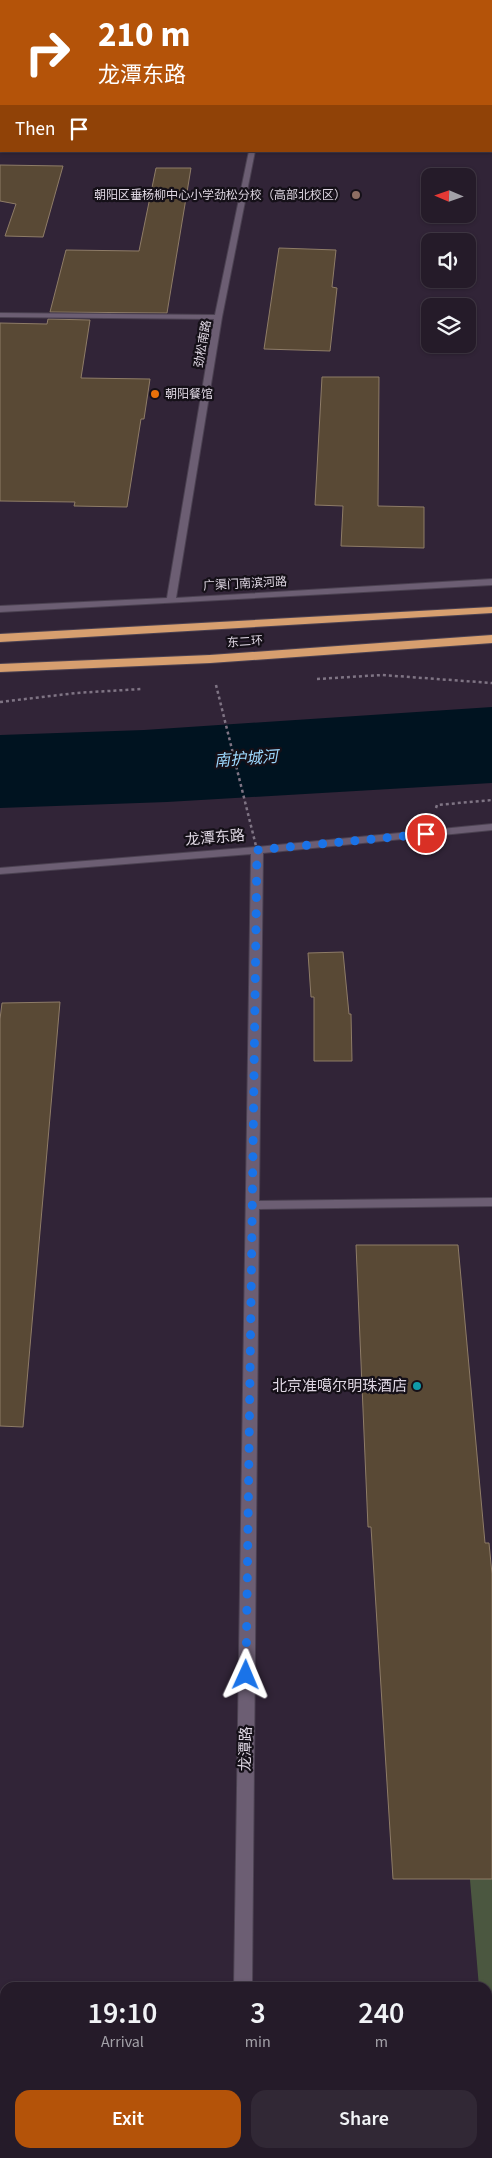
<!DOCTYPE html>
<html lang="en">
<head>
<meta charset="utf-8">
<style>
	body { margin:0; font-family:"Source Sans 3","Noto Sans SC",sans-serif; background:#312835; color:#f1f3f6; height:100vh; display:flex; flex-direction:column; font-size:19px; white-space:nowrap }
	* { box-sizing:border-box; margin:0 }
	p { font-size:16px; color:#a3a1a8 }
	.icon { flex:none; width:28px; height:28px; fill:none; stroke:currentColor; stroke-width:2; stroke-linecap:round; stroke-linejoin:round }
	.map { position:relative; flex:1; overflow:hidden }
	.sheet { position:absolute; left:0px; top:1982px; width:492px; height:176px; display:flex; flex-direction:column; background:#251b29; border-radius:15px 15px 0 0; box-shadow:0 1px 4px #0004,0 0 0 1px #423946 }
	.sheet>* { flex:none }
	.hud { position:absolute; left:0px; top:0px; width:492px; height:152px; box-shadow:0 1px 4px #0004,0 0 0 1px #423946; background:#b45309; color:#fff; overflow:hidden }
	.needle { width:32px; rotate:272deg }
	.tools { position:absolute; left:421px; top:168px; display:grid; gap:10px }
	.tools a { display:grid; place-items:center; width:55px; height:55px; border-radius:10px; background:#251b29; box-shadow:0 1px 4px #0004,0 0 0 1px #423946; font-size:25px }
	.pin { position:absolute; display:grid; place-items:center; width:42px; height:42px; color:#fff; margin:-21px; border:2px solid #fff; border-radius:50%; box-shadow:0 1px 5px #0007 }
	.me { position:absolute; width:55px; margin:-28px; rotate:1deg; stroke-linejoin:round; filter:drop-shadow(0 0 4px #0008) }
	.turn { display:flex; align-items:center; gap:18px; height:105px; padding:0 15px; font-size:22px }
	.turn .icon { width:65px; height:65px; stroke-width:2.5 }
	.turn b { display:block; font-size:35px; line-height:42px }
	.then { display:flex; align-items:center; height:48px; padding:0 15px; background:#0003; gap:10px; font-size:19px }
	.eta { display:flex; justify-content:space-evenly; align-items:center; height:85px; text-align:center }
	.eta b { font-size:30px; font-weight:600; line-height:35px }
	.action { display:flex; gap:10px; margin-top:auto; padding:10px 15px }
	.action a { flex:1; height:58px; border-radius:15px; background:#b45309; color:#fff; font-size:20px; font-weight:600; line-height:58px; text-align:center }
	.action a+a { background:#312835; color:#f1f3f6 }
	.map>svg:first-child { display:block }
</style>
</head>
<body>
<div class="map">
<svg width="492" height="2158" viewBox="0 0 492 2158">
	<rect width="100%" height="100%" fill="#312437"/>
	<path fill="#4b5740" d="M492,1800V2141L488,2088V1988L479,1987L467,1844Z"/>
	<path fill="#001320" d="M492,707V783L167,802L0,808V735L144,730Z"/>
	<g fill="#594935" stroke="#8e7c67">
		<path d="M0,165L63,166L43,237L5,236L16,204L0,201Z"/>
		<path d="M156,168H191L167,313L50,312L66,250L139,251Z"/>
		<path d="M279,248L336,250L332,287L337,288L330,351L264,349Z"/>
		<path d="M48,319L90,320L81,378L150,379L144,419H141L127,507L74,506L75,502L0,501V323L47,324Z"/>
		<path d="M322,377H379L378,506L424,507V548L341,546L343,506L315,505Z"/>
		<path d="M343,952L349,1014H351L352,1061H314V997H311L308,953Z"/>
		<path d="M60,1002L23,1427L0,1426V1019L2,1003Z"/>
		<path d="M356,1245H458L485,1543H489L492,1574V1879H393L371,1527H368Z"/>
	</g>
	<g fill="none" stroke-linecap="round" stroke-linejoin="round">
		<g stroke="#4b4151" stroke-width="2">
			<g id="minor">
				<rect x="274" y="0" width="6" height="1"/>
				<rect x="0" y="51" width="1" height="4"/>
				<rect x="491" y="57" width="1" height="4"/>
				<path d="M249,151H255L222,317L176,598L492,579V585L0,612V606L167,598L214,319L0,317V313L215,315Z"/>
				<path d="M492,824V830L263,853L259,1201L492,1198V1206L259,1209L252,1988H234L251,854L0,874V868L257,847Z"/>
				<path d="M232,2154H250L251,2158H231Z"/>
			</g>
		</g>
		<g stroke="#4b4151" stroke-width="2">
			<g id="highway">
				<path d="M492,607V613L0,642V634Z"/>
				<path d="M492,635V643L210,663L0,672V664L210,655Z"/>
			</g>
		</g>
		<g stroke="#7f7484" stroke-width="2.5" stroke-dasharray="3 3" stroke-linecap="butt">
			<path d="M317,679L382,675L492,683"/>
			<path d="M0,702L76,693L141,689"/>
			<path d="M436,808L437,805L492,800"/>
		</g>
		<use href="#minor" fill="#6c5e73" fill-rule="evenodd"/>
		<use href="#highway" fill="#d79f6f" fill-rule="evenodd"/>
		<path stroke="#7f7484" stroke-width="2.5" stroke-dasharray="3 3" stroke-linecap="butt" d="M216,685L257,850"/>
	</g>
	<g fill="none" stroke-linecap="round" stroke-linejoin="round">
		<path stroke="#1a73e8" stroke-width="9" stroke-dasharray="0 16.2" d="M246,1675L257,850L426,834"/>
	</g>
	<circle fill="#8d6e63" stroke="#151018" stroke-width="2" cx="356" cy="195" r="5"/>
	<circle fill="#e8710a" stroke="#151018" stroke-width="2" cx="155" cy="394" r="5"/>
	<circle fill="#0f9aa8" stroke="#151018" stroke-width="2" cx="417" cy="1386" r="5"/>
	<g text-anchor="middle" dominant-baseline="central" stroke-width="4.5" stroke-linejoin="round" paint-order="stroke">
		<g font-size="12" fill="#ded6e2" stroke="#151018" text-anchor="end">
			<text x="346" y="195">朝阳区垂杨柳中心小学劲松分校（高部北校区）</text>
			<text x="165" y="394" text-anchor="start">朝阳餐馆</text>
		</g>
		<g font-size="12" fill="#ded6e2" stroke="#151018">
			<text transform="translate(203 344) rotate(-80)">劲松南路</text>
			<text transform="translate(245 584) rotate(-3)">广渠门南滨河路</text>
			<text transform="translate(245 642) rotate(-4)">东二环</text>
		</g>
		<g font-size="15" fill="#ded6e2" stroke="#151018">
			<text transform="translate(215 838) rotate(-5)">龙潭东路</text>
			<text transform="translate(246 1749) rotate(-89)">龙潭路</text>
		</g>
		<g font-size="15" fill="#ded6e2" stroke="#151018" text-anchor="end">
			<text x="407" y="1386">北京准噶尔明珠酒店</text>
		</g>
		<g font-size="16" font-style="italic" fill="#9cd7fd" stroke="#151018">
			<text transform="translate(246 759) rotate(-4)">南护城河</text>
		</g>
	</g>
</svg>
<div class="tools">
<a><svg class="needle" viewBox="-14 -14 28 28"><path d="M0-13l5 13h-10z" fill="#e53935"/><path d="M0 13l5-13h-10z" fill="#a3a1a8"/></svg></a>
<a><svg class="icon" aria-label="sound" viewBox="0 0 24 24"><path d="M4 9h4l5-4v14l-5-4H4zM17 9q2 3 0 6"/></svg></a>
<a><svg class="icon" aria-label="layers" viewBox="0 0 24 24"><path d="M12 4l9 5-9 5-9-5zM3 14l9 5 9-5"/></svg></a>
</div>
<div class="pin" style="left:426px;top:834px;background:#d93025"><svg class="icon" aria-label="arrive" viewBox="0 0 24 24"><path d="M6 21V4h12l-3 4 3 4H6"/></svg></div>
<svg class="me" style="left:246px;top:1675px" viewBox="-20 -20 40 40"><path d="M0-17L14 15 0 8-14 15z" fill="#1a73e8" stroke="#fff" stroke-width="4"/></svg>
<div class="hud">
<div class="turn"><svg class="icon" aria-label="right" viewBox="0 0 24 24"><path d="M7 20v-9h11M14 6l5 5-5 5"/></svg><div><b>210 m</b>龙潭东路</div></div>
<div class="then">Then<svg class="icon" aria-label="arrive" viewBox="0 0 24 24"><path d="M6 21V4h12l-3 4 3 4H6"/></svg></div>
</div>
<section class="sheet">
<div class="eta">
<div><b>19:10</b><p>Arrival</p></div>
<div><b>3</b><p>min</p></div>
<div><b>240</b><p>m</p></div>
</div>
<div class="action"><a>Exit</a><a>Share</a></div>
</section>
</div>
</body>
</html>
